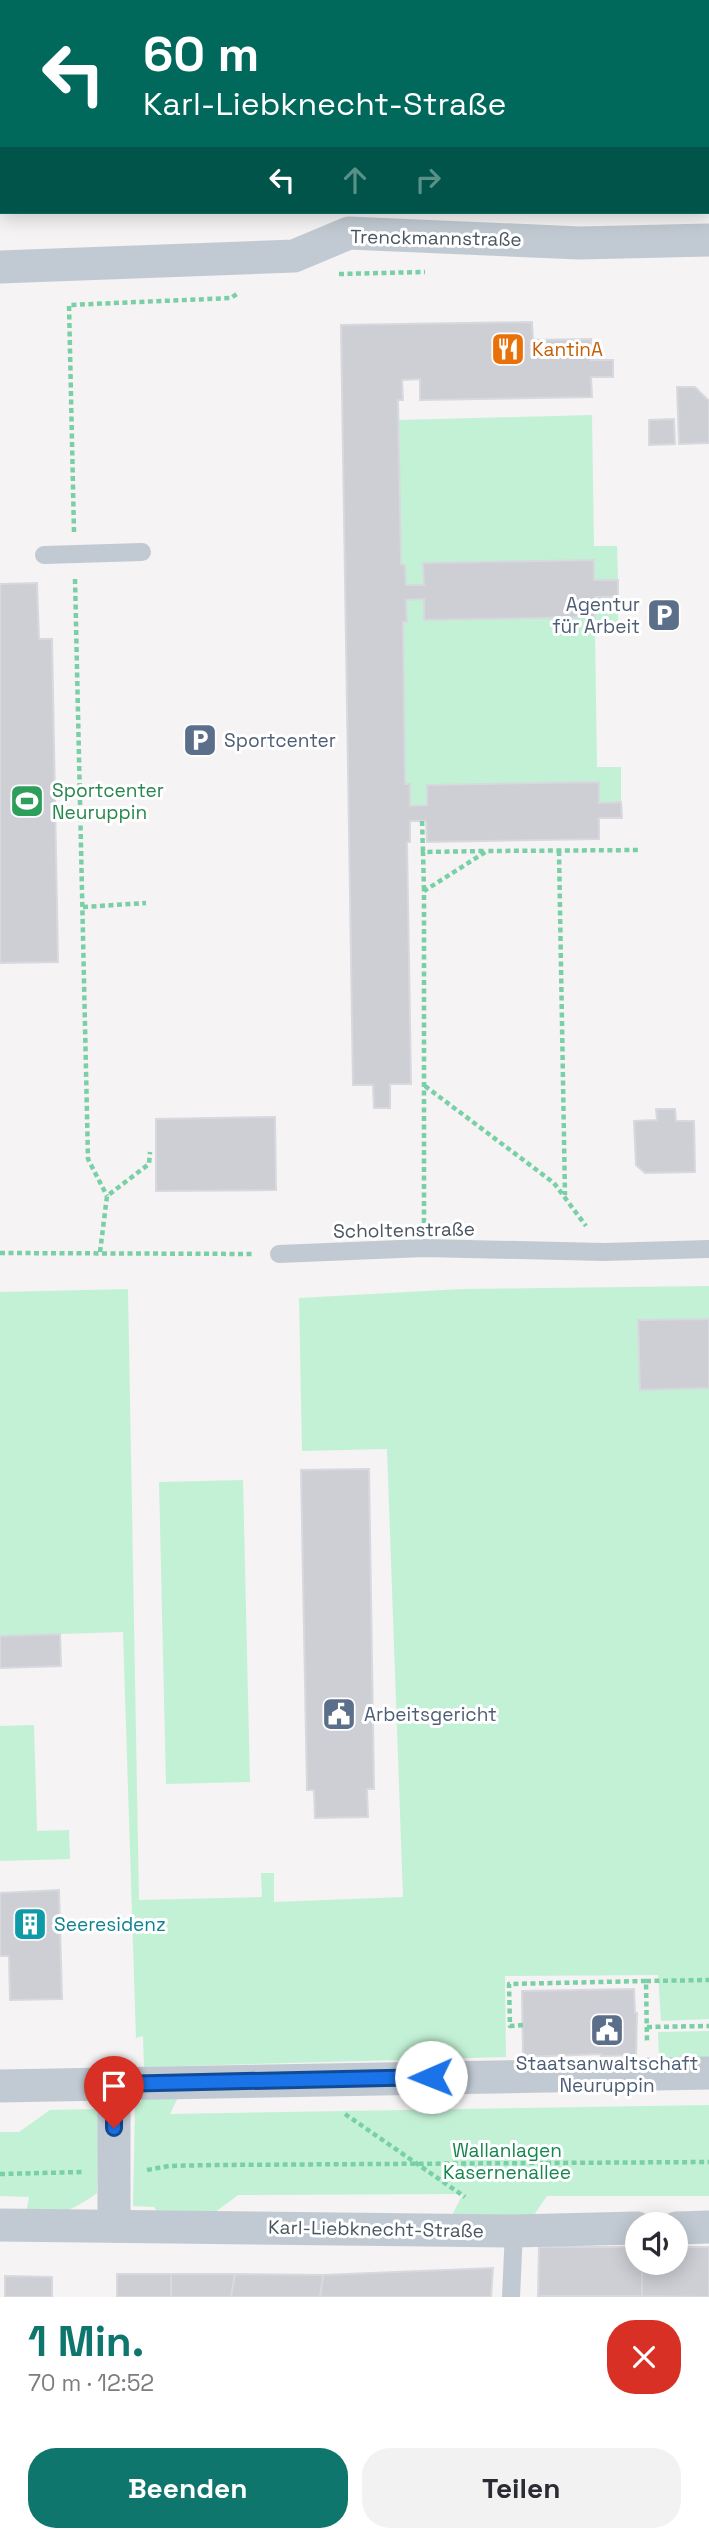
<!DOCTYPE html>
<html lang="de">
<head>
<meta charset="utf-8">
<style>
	body { margin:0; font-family:"Space Grotesk",sans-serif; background:#f2f2f3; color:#2b2b33; height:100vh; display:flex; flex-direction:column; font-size:26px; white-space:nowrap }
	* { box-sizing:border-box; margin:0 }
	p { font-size:23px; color:#7c7c81 }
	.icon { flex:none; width:38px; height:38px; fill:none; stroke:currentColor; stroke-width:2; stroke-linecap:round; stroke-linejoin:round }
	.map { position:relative; height:2297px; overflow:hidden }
	.panel { display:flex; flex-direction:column; background:#fff; flex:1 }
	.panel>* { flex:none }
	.top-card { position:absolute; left:0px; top:0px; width:710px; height:214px; box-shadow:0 4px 18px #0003; background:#00695c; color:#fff; overflow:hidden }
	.buttons { position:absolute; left:625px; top:2212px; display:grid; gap:14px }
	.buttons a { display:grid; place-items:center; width:63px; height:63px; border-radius:50%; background:#fff; box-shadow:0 4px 18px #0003; font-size:35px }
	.pin { position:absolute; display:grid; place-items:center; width:60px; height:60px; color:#fff; margin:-72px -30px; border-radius:50% 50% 50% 0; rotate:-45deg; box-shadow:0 0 7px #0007 }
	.pin .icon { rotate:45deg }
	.me { position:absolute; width:77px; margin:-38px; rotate:269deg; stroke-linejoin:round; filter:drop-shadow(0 0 5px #0008) }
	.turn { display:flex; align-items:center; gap:24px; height:147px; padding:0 28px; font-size:32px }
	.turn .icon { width:91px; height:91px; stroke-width:2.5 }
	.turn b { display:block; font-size:49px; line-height:60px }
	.lanes { display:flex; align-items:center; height:66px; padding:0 28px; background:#0003; justify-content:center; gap:35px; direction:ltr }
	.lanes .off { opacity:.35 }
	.round { display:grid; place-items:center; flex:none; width:74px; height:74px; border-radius:28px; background:#f2f2f3 }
	.head { display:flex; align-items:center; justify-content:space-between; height:119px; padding:0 28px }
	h1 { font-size:42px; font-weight:600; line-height:52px; color:#0f766e }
	.action { display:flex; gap:14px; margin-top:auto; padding:14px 28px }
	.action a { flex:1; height:80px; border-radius:28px; background:#0f766e; color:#fff; font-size:28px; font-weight:600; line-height:80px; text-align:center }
	.action a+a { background:#f2f2f3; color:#2b2b33 }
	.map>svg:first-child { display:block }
</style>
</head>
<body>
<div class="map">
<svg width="709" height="2297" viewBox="0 0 709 2297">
	<rect width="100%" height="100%" fill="#f5f3f3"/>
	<g fill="#c3f1d5">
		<path d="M592,415L594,546H617L618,580H594V560L424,563V585H406L405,565L401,564L399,420Z"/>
		<path d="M595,597H618V634L595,635L597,767H621V802L599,803V783L410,806V785L405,784L403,622L407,621L406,600L424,599L425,620L594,617Z"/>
		<path d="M709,1286V2019L661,2021L658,1975L505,1976L506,2057L144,2067L143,2036L136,2038L123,1632L0,1636V1292L128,1289L139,1900L262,1897L261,1873H274V1902L403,1897L387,1449L302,1451L299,1298L461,1289Z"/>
		<path d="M243,1480L250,1782L166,1784L159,1482Z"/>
		<path d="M34,1725L37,1831L69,1830L70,1859L0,1861V1726Z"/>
		<path d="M709,2031V2057L659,2058L658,2032Z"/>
		<path d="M150,2092L180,2093L170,2114L709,2105V2196H547L532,2218L452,2215L463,2194L238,2195L210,2216L161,2217L154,2207L133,2206L135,2107Z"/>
		<path d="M99,2109L97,2193C71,2212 57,2215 25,2219L29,2197L0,2196V2132H19L50,2110Z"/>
	</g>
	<g fill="#cdcfd5" stroke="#d7d9de" stroke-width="2">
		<path d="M532,322L533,340L591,339V360H613V377H591L592,397L420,400V379L402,380L403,400H398L401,564L405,565L406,585H424L423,563L594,560V580H618V597H595V617L424,620V599L406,600L407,622H403L405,784H410V806L427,805V785L599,782V803L621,802L622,818H599V839L427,842L426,821H410V842H407L411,1084H390V1108H374L373,1085H353L341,325Z"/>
		<path d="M677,387H695L709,401V443L679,444Z"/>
		<path d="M674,419L675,444L649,445V420Z"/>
		<path d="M37,583L39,639H52L58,962L0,963V584Z"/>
		<path d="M656,1109H675L676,1121H694L695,1172L645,1173L636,1165L634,1121L657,1120Z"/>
		<path d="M275,1117L276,1190L156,1191V1119Z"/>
		<path d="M709,1319V1388L640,1390L638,1320Z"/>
		<path d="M369,1469L374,1789H367L368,1817L315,1818L314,1790H307L301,1470Z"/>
		<path d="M60,1634L61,1666L0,1668V1636Z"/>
		<path d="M59,1890L62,1999L10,2000L9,1956H0V1893Z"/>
		<path d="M634,1989L635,2013H637L636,2055L601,2056V2054L523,2057L522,1991Z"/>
		<path d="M539,2247H637V2263H642V2296H538Z"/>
		<path d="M676,2247H709V2297L642,2296V2263H676Z"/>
		<path d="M493,2268L491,2297H320L323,2275Z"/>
		<rect x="117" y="2274" width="54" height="23"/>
		<path d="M171,2274H235L231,2297H171Z"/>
		<path d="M235,2274L323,2275L320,2297H231Z"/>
		<path d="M5,2276L52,2277V2297H5Z"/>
	</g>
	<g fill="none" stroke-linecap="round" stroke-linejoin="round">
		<g stroke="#7ad0a6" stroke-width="4.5" stroke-dasharray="5 3.5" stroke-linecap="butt">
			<path d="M207,2L209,0"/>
			<path d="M339,274L425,272"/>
			<path d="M74,532L69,305L231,298L238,293"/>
			<path d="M75,579L88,1159L107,1196"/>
			<path d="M422,821L423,852"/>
			<path d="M559,851L565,1195"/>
			<path d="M424,890L423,852L485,851"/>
			<path d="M83,907L146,903"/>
			<path d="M425,1086L554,1183L586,1226"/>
			<path d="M424,1223V891L487,851L641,850"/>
			<path d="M100,1252L107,1196L149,1164L150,1152"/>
			<path d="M0,1253L254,1254"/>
			<path d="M646,1981L709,1980"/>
			<path d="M523,2025L510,2026L509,1984L646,1981L647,2041"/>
			<path d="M647,2027L709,2026"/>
			<path d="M345,2114L465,2197"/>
			<path d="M147,2170L169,2166L212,2165L709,2162"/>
			<path d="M0,2174L82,2172"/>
		</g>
		<g stroke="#c1cad2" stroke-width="18">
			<path d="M44,555L142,552"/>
			<path d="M279,1254L424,1248L604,1252L709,1249"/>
			<path d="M511,2297L514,2231"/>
		</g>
		<g stroke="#c1cad2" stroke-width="33">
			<path d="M161,0L162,2"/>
			<path d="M0,267L294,256L349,233L580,243L709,240"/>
			<path d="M114,2084V2226"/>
			<path d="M0,2086L709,2073"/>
			<path d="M0,2225L514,2231L637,2228"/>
			<path d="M676,2228L709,2227"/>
		</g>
	</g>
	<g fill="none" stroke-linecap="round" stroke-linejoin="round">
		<g stroke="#114b97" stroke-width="18">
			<path id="route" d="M114,2128V2084L431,2077"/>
		</g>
		<use href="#route" stroke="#1a73e8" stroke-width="12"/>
	</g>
	<defs>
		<g id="restaurant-square" transform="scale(1.75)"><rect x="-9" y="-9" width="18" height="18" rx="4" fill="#e8710a" stroke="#fff"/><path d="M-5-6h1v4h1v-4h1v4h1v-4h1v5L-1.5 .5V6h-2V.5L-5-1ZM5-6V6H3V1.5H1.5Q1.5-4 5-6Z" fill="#fff"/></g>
		<g id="parking-square" transform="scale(1.75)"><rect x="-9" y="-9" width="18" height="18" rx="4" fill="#5c6f8a" stroke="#fff"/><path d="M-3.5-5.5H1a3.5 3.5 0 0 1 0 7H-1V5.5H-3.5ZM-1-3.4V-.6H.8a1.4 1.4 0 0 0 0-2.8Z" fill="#fff"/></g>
		<g id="stadium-square" transform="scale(1.75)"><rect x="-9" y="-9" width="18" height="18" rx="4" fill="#2e9e5b" stroke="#fff"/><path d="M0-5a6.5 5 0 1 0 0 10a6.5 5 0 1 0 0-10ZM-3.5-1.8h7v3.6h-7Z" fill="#fff"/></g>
		<g id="civic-square" transform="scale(1.75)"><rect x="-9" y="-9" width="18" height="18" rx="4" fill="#5c6f8a" stroke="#fff"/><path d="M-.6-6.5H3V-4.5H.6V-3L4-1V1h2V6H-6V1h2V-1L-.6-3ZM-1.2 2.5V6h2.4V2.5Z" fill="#fff"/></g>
		<g id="building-square" transform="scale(1.75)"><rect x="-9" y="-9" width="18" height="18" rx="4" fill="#0f9aa8" stroke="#fff"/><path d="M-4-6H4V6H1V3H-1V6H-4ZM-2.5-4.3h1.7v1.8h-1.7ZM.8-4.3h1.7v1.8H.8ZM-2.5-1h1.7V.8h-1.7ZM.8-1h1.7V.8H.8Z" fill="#fff"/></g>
	</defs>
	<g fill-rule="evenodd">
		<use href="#restaurant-square" x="508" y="349"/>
		<use href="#parking-square" x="664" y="615"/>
		<use href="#parking-square" x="200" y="740"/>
		<use href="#stadium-square" x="27" y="801"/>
		<use href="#civic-square" x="339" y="1714"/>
		<use href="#building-square" x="30" y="1924"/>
		<use href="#civic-square" x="607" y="2030"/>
	</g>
	<g text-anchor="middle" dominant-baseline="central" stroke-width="6" stroke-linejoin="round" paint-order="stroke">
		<g font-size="19" fill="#4a5661" stroke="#fff">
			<text transform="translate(436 238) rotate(1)">Trenckmannstraße</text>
			<text transform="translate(404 1230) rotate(-1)">Scholtenstraße</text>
			<text transform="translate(376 2229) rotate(1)">Karl-Liebknecht-Straße</text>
		</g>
		<g font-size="19" fill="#c56008" stroke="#fff" text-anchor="start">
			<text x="532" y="349">KantinA</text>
		</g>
		<g font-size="19" fill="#4e5e75" stroke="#fff" text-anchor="start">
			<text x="640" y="604" text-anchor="end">Agentur<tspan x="640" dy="22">für Arbeit</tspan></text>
			<text x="224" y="740">Sportcenter</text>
			<text x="364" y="1714">Arbeitsgericht</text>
			<text x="607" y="2063" text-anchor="middle">Staatsanwaltschaft<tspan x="607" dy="22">Neuruppin</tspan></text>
		</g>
		<g font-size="19" fill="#27864d" stroke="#fff" text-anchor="start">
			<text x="52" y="790">Sportcenter<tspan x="52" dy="22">Neuruppin</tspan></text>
		</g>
		<g font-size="19" fill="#0d838f" stroke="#fff" text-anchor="start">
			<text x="54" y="1924">Seeresidenz</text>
		</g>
		<g font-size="19" fill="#17864f" stroke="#fff">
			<text x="507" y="2150">Wallanlagen<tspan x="507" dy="22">Kasernenallee</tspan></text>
		</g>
	</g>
</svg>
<div class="buttons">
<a><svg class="icon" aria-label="sound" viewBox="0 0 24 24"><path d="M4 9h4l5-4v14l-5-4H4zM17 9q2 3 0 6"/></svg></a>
</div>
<div class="pin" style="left:114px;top:2128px;background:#d93025"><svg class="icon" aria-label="arrive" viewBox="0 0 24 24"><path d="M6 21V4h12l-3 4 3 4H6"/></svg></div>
<svg class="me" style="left:431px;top:2077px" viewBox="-20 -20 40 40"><circle r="19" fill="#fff"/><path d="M0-13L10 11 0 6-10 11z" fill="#1a73e8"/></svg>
<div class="top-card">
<div class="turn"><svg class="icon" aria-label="left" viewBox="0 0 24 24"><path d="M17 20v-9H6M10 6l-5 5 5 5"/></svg><div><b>60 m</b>Karl-Liebknecht-Straße</div></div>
<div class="lanes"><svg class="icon" aria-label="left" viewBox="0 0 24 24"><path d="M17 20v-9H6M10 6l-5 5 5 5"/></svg><svg class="icon off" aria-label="ahead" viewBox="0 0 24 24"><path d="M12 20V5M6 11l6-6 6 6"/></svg><svg class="icon off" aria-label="right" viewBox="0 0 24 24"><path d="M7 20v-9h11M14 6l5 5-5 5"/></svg></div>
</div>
</div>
<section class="panel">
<div class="head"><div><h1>1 Min.</h1><p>70 m · 12:52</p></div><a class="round" style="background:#d93025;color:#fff"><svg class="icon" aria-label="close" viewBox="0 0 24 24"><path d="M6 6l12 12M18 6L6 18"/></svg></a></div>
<div class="action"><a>Beenden</a><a>Teilen</a></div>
</section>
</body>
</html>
